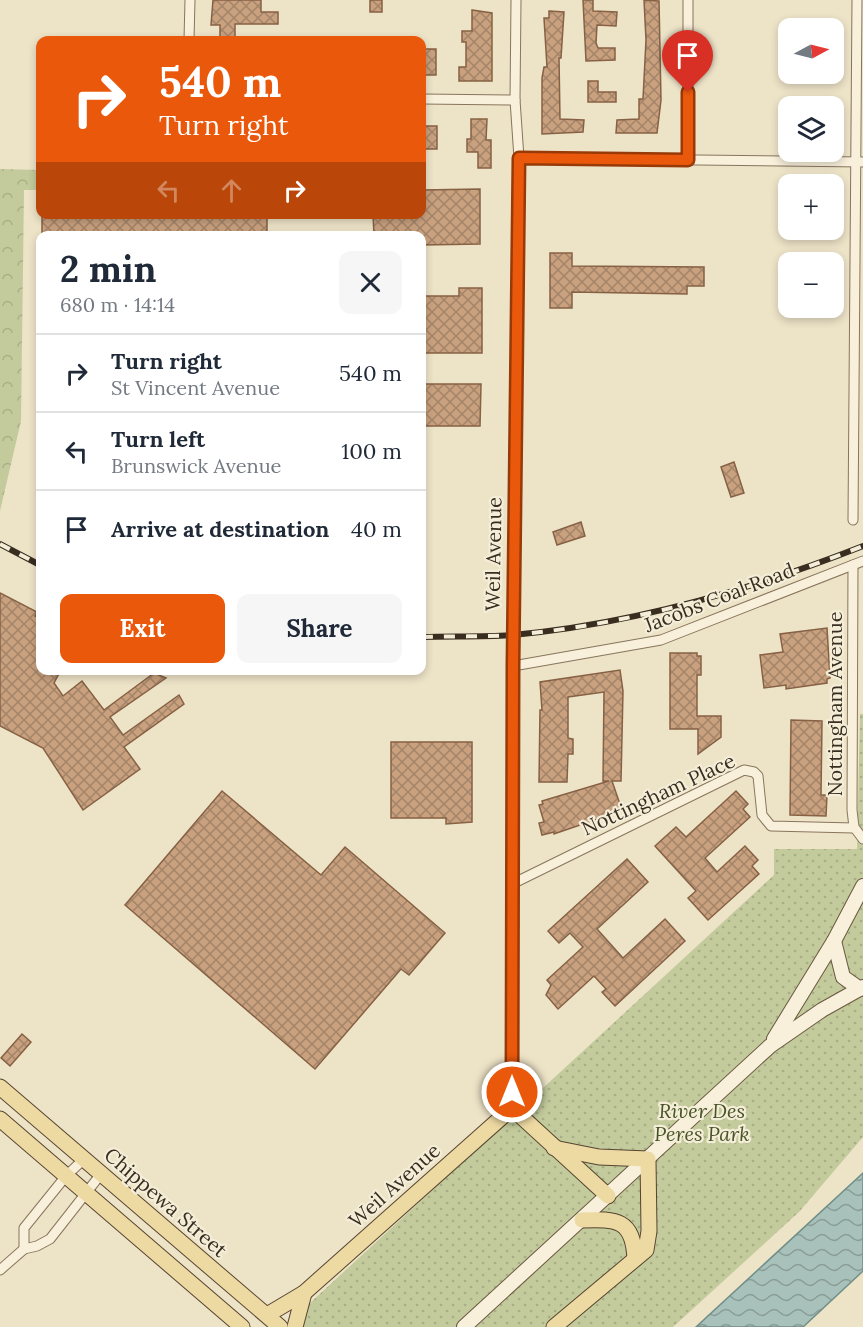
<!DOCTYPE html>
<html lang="en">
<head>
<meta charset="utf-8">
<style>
	body { margin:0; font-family:Lora,serif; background:#f6f6f7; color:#1f2937; height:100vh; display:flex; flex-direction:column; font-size:22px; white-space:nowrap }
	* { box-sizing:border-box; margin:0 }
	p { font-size:20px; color:#747a83 }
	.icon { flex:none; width:33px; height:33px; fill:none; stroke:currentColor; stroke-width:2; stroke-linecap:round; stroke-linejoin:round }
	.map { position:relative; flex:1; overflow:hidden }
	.drawer { position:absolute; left:36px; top:231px; width:390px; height:444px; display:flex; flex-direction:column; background:#fff; border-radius:12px; box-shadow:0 3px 9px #0003 }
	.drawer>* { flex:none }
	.banner { position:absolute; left:36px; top:36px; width:390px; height:183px; border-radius:12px; box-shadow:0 3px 9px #0003; background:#ea580c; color:#fff; overflow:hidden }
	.needle { width:39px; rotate:83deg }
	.fabs { position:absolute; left:778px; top:18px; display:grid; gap:12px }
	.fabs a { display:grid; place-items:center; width:66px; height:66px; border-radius:12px; background:#fff; box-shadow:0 3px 9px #0003; font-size:30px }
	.pin { position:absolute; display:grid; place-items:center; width:51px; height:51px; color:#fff; margin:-62px -26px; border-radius:50% 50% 50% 0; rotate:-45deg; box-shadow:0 0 6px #0007 }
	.pin .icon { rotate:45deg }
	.me { position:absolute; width:66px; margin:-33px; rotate:0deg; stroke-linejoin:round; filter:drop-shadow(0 0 4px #0008) }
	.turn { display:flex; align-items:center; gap:21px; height:126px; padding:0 24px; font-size:27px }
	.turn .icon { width:78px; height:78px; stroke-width:2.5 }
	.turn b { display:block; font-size:42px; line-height:51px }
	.lanes { display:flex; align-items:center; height:57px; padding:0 24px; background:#0003; justify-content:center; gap:30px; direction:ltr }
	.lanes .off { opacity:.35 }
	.round { display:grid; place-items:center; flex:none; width:63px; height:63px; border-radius:12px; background:#f6f6f7 }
	.head { display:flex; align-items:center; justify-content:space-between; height:102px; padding:0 24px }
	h1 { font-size:36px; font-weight:700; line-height:45px }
	.primary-button { display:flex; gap:12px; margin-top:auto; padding:12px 24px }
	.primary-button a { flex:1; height:69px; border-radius:12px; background:#ea580c; color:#fff; font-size:24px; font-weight:700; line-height:69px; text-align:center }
	.primary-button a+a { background:#f6f6f7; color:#1f2937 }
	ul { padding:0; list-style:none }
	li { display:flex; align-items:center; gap:18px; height:78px; padding:0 24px; border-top:2px solid #e0e1e3 }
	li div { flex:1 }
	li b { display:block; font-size:22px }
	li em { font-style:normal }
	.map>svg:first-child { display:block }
</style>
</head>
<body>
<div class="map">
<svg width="863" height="1327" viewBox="0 0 863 1327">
	<defs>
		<pattern id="forest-crowns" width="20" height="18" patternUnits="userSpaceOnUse" patternTransform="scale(1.5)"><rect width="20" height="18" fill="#c3cb9c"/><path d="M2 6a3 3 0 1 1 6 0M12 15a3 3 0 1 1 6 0" fill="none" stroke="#a8af86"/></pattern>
		<pattern id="park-dots" width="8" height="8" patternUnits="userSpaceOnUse" patternTransform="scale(1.5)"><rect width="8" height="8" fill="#c3cb9c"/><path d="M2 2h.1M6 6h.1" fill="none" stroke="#a8af86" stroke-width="1.8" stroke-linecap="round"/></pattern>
		<pattern id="water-waves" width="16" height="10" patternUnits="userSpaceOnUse" patternTransform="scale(1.5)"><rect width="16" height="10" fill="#a8c1ba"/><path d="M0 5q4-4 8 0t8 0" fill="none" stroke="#8a9d97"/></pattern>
		<pattern id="building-cross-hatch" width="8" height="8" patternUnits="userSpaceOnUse" patternTransform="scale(1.5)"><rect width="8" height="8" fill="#c9a17f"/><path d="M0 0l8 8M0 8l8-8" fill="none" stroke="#a48468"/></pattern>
	</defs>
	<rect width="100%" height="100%" fill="#ede3c7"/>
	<path fill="url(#forest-crowns)" d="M0,169L40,170V190H24L21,421L0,511Z"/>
	<path fill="url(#park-dots)" d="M860,714H863V1137L799,1212L673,1327H284L774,875V849H857Z"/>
	<path fill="url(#water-waves)" stroke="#6f8f88" stroke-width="1.5" d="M863,1173V1271L803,1327H696Z"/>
	<g fill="url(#building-cross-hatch)" stroke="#866144" stroke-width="1.5">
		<path d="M213,0H261V12H278V24H235V40H220V25H211Z"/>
		<rect x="370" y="0" width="12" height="12"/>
		<path d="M583,0H593V11L617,12L616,26L597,25L596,43L598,48H615V60L586,61Z"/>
		<path d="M644,0L659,1L661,100L657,133H616L617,120L639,119V99H643L646,40Z"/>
		<path d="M472,10L492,13V81H459V67H466V42H462V31H472Z"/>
		<path d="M549,11L564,12L561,58H559L560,119L584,120L583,132L542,134V78L544,67H547L544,18H549Z"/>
		<rect x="423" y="49" width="13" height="26"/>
		<path d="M588,81H598V92H616V102H588Z"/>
		<path d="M471,119H487L486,140H491V168H478V152H467V139H471Z"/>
		<rect x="422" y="126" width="15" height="23"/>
		<path d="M480,189V244L422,245V236H374L373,214H422V190Z"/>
		<rect x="42" y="214" width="225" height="22"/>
		<path d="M550,253H572V266L704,267V286H687V294L572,292V308H550Z"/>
		<path d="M459,288H482V353H422V296H459Z"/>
		<path d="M422,384H481L480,426H422Z"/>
		<path d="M734,462L744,493L731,497L721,467Z"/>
		<path d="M581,522L585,536L557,545L553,532Z"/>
		<path d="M0,593L37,612L35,616L40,619V670H61L54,683L63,696L82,681L104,710L154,673L166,678L110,717L123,735L179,695L184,704L124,747L140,769L83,810L43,748L0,726Z"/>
		<path d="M827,628L830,678L827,679V683L786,689V685L764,688L760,655L783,652L780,634Z"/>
		<path d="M670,653H697V656H701V675H697V716H721V737L698,754V729H670Z"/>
		<path d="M620,670L623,691L621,781H612L621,807L617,809L618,812L554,834V832L542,835L539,823L544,822L539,805L543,804L542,801L609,781H603L604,692L568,697V738L573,739V754H568L567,782H539L540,710H542L540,682Z"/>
		<path d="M791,720L822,721L821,795H827L826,816L790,815Z"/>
		<path d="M391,742H472V822L446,824V818H391Z"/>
		<path d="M222,791L321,875L345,847L445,933L409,975L401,969L315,1069L125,905Z"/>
		<path d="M736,791L748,804L743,809L750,817L705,858L717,872L745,846L758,860L752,866L759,874L708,920L688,898L696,891L655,846L676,827L686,837Z"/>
		<path d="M627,859L648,882L597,929L623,958L665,919L685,941L615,1006L602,992L606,989L594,976L558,1009L546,995L551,985L547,980L583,947L570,933L559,943L548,931Z"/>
		<path d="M22,1034L31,1042L10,1066L1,1058Z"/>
	</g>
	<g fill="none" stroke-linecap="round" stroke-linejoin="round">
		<g stroke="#88755d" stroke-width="11">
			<g id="street">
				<path d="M189,40L190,0"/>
				<path d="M422,99L515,100"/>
				<path d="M519,158L863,162"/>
				<path d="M688,160V0"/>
				<path d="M853,520L857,0"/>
				<path d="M853,565L852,810L854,827L863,839"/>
				<path d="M513,666L661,640L863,561"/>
				<path d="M514,883L744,770L754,772L758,776L762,815L771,826L854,828"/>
				<path d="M512,1108L513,666L519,158L515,100L516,0"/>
				<path d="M24,1249V1228L66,1176L84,1159"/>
				<path d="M0,1270L24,1249L37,1246L50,1239L101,1174"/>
			</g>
		</g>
		<g stroke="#6a5740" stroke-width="16">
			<g id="secondary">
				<path d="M834,941L843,977L860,989"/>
				<path d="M774,1039L834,941L863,886"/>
				<path d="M464,1327L770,1046L822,1010L863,987"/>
			</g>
		</g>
		<g stroke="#564431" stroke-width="17">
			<g id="primary">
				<path d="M0,1087L280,1327"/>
				<path d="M0,1119L242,1327"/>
				<path d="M582,1220C617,1219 633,1219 635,1259"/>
				<path d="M267,1315L304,1293L512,1108L608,1196"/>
				<path d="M295,1327L304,1293"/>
				<path d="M554,1327L646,1250L649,1231L648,1159L599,1157L554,1148"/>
			</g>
		</g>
		<use href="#street" stroke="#f8f0db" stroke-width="9"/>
		<use href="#secondary" stroke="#f8f0db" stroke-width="14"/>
		<use href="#primary" stroke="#edd9a2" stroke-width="15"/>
		<g stroke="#392d20" stroke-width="6">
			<g id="rail">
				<path d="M0,544L40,565"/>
				<path d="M422,637C452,636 483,637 513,635C633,624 751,590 863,546"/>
			</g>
		</g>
		<use href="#rail" stroke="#f4edd7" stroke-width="4" stroke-dasharray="11" stroke-linecap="butt"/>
	</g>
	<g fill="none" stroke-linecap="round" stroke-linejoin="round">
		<g stroke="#983908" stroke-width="15">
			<path id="route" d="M512,1092L513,666L519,158L688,160V92"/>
		</g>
		<use href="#route" stroke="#ea580c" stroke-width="10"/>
	</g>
	<g text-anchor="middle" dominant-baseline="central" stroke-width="4.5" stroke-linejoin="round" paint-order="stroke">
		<g font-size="20" fill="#392d20" stroke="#f4edd7">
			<text transform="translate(493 554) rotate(-89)">Weil Avenue</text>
			<text transform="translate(719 597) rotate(-21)">Jacobs Coal Road</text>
			<text transform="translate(834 704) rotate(-90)">Nottingham Avenue</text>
			<text transform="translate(658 794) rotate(-25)">Nottingham Place</text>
			<text transform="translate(394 1185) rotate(-42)">Weil Avenue</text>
			<text transform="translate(166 1202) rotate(41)">Chippewa Street</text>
		</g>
		<g font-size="20" font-style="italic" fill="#485428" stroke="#f4edd7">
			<text x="702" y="1110">River Des<tspan x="702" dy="23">Peres Park</tspan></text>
		</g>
	</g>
</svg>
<div class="fabs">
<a><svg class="needle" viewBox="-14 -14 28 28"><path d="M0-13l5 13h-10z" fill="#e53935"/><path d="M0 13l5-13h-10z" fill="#747a83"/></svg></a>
<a><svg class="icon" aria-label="layers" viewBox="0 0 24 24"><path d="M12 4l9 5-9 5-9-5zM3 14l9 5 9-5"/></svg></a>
<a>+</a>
<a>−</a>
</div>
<div class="pin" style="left:688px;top:92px;background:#d93025"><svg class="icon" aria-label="arrive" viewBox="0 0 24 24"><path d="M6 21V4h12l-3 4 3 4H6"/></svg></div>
<svg class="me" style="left:512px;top:1092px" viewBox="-20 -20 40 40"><circle r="17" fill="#ea580c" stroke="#fff" stroke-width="3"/><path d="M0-11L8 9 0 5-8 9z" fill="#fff"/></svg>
<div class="banner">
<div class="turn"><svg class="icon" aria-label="right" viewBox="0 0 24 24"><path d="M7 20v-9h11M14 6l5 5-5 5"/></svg><div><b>540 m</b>Turn right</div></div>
<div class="lanes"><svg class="icon off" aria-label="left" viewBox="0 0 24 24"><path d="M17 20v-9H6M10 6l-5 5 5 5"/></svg><svg class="icon off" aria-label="ahead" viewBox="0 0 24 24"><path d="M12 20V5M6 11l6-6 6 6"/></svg><svg class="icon" aria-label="right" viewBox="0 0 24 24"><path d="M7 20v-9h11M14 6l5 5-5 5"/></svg></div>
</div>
<section class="drawer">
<div class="head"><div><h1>2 min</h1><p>680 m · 14:14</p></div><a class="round"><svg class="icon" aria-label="close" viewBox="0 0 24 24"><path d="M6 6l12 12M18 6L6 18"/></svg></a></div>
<ul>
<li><svg class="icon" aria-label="right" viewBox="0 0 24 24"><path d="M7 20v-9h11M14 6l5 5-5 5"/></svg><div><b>Turn right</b><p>St Vincent Avenue</p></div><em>540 m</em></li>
<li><svg class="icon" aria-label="left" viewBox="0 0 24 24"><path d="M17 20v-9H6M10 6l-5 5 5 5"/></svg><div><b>Turn left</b><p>Brunswick Avenue</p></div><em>100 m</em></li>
<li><svg class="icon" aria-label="arrive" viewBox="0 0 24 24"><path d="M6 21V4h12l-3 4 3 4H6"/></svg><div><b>Arrive at destination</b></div><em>40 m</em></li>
</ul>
<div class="primary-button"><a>Exit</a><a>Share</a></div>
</section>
</div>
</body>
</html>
